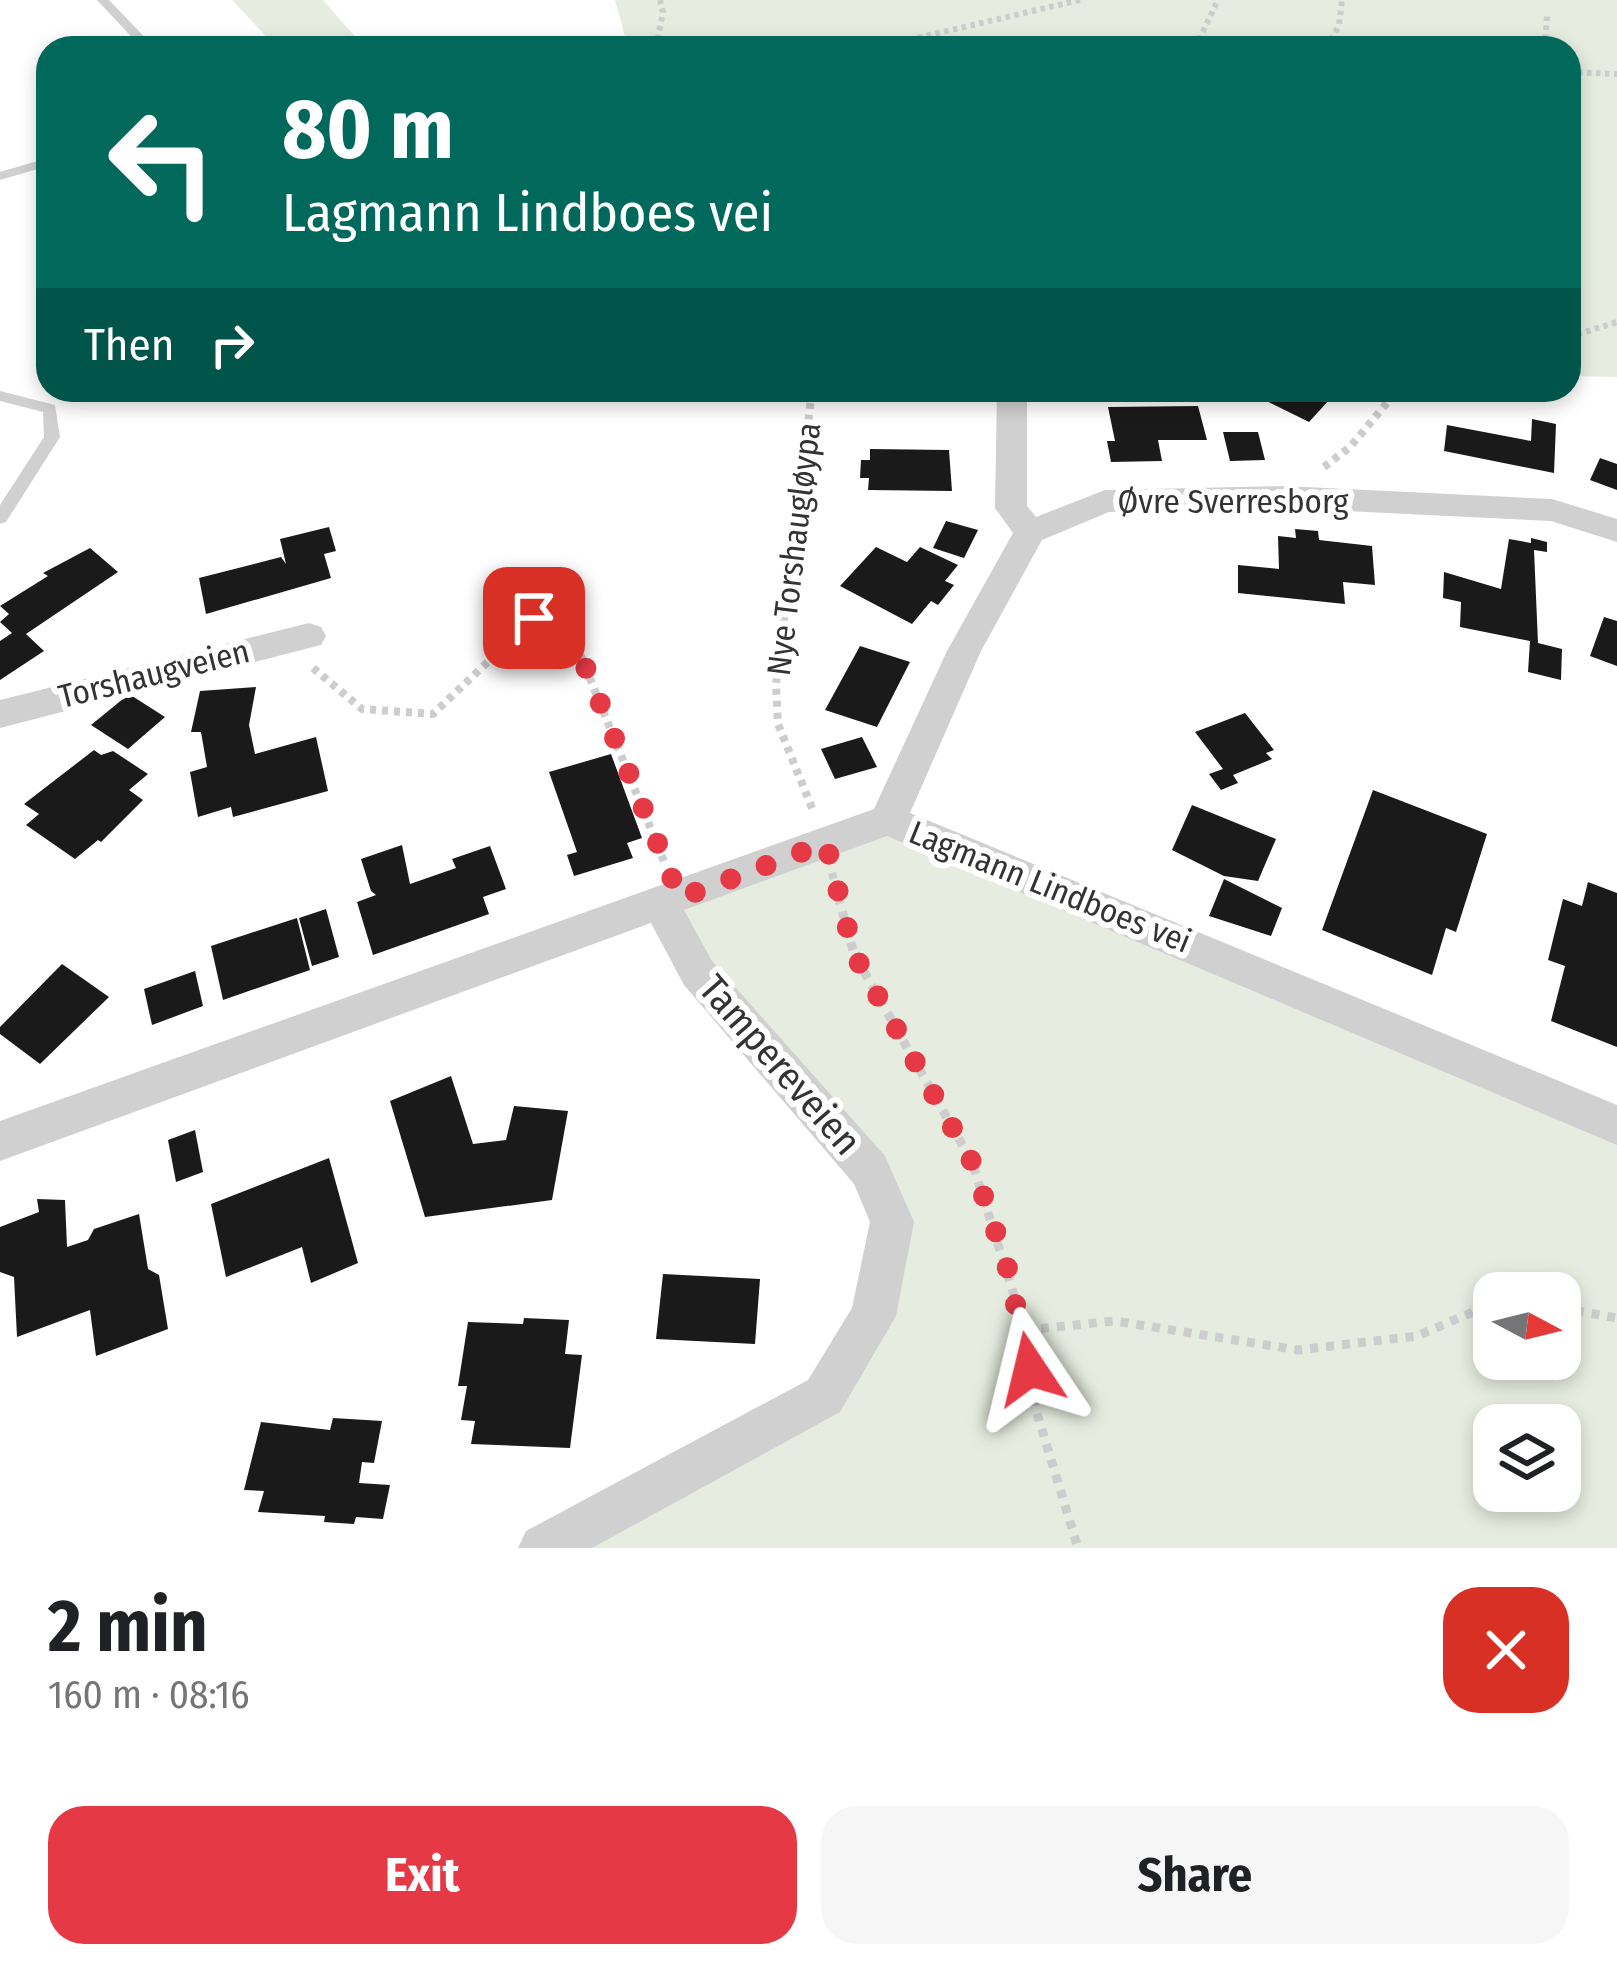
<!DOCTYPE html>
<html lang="en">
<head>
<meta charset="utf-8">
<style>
	body { margin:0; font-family:"Fira Sans Condensed",sans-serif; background:#f6f6f6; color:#202124; height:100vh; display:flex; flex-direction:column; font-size:45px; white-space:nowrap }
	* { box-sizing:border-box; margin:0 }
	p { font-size:39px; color:#757577 }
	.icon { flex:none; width:66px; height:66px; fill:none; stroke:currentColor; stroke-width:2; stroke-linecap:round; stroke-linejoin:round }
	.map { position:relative; height:1548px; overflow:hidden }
	.panel { display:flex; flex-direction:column; background:#fff; flex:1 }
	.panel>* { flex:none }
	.banner { position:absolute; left:36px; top:36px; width:1545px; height:366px; border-radius:36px; box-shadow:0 6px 18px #0003; background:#00695c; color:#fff; overflow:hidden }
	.needle { width:78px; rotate:97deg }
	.controls { position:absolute; left:1473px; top:1272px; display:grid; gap:24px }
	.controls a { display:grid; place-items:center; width:108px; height:108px; border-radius:24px; background:#fff; box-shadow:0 6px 18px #0003; font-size:60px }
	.pin { position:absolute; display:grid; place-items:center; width:102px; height:102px; color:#fff; margin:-51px; border-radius:24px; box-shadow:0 6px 18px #0006 }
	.me { position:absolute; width:132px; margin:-66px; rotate:350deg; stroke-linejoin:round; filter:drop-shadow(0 0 9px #0008) }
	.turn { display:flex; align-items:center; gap:42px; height:252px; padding:0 48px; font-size:54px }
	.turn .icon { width:156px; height:156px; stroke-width:2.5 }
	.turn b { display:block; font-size:84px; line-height:102px }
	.then { display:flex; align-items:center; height:114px; padding:0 48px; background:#0003; gap:24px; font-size:45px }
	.round { display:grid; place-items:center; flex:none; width:126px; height:126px; border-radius:36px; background:#f6f6f6 }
	.head { display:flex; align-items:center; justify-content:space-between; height:204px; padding:0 48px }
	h1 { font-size:72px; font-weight:700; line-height:90px }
	.primary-button { display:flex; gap:24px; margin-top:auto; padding:24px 48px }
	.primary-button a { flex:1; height:138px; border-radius:36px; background:#e63946; color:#fff; font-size:48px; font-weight:700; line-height:138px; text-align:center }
	.primary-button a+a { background:#f6f6f6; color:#202124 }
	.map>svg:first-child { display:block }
</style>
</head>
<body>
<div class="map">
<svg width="1617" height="1548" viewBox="0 0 1617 1548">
	<rect width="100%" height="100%" fill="#fff"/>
	<g fill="#e6ecdf" fill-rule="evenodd">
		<path d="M232,0H323L365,48H277Z"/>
		<path d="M615,0H1617V377L1569,376V48H628Z"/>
		<path d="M888,820L1617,1125V1548H581L824,1396L892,1222L661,905ZM1494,1293H1560V1359H1494ZM1494,1425H1560V1491H1494Z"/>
	</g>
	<g fill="#1a1a1a">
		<path d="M928,390H978L979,402L928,401Z"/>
		<path d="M1244,390H1331L1325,397L1330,399L1309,422Z"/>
		<path d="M1198,406L1207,440H1158L1162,461L1111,462L1107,441H1115L1108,407Z"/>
		<path d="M1532,419L1556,424L1554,473L1444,451L1447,425L1531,441Z"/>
		<path d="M1223,432H1258L1265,460L1230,461Z"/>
		<path d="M870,449L949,450L952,491L868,490L869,478H860L861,460H870Z"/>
		<path d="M1600,458L1617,464V490L1590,480Z"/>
		<path d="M946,521L978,530L964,558L933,548Z"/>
		<path d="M329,527L336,551L324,554L331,578L206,614L199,578L281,557L286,564L280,539Z"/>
		<path d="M1295,529L1318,531L1319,540L1372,546L1375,585L1343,582L1345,604L1238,593V565L1279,569L1278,536L1296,538Z"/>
		<path d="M1531,538L1547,542V552L1534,550L1538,643L1562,649L1561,680L1528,672L1530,641L1460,627L1461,602L1443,598L1444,572L1501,589L1509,539L1531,543Z"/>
		<path d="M876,547L907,562L920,547L958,565L945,581L954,585L938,605L931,601L912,624L840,586Z"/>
		<path d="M90,548L118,572L26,634L44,651L0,680V641L12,633L0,622L9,614L0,606L48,576L43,573Z"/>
		<path d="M1604,617L1617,621V666L1590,656Z"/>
		<path d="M860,646L910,662L877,727L825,710Z"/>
		<path d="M256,687L249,725L255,754L316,737L328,791L233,817L231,807L198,817L190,772L207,767L201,732H191L200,691Z"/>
		<path d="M129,694L165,717L128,749L91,725Z"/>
		<path d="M1245,713L1274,750L1266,753L1272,759L1233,775L1238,783L1221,790L1209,774L1223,769L1195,732Z"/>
		<path d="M862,737L877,767L835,779L821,749Z"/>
		<path d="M94,750L101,755L113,751L148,774L129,790L143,800L101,842L98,840L75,859L26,825L39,814L24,804Z"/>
		<path d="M611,754L642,838L627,843L633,858L574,876L567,855L577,852L549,772Z"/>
		<path d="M1373,790L1487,834L1456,932L1446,928L1432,975L1322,930Z"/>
		<path d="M1192,805L1276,839L1258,881L1224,876L1172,850Z"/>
		<path d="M402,845L410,884L456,868L452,859L490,846L506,889L483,897L489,914L373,955L357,902L376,895L371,891L361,859Z"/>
		<path d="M1224,879L1282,908L1271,936L1209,916Z"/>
		<path d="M1588,882L1617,893V1047L1551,1021L1565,966L1548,960L1563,899L1582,906Z"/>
		<path d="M326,909L339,957L312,966L299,918Z"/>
		<path d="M297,918L310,970L223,1000L211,946Z"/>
		<path d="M62,964L109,997L40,1064L0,1034V1027Z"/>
		<path d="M195,971L203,1006L152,1025L144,989Z"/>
		<path d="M451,1076L473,1144L506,1140L514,1106L568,1111L552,1200L425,1217L390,1101Z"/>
		<path d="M195,1130L203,1172L176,1182L168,1140Z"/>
		<path d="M329,1158L358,1263L311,1283L302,1247L226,1277L211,1204Z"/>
		<path d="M37,1199L65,1200L67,1247L88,1240L94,1229L139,1214L148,1269L159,1275L168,1329L96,1356L90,1310L17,1337L14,1277L0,1272V1227L39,1212Z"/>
		<path d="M663,1274L760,1279L755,1344L656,1339Z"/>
		<path d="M524,1318L569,1320L565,1354L582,1355L570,1448L471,1444L475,1421L461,1420L467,1386H458L468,1322L523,1324Z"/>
		<path d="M333,1418L382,1421L374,1463L362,1462L359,1483L390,1485L383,1519L356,1517L354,1524L324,1522L325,1516L258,1512L264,1491L244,1490L261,1422L330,1430Z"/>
	</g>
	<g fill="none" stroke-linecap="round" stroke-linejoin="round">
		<g stroke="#cdcdcd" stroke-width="6" stroke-dasharray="4.5 4.5" stroke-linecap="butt">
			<path d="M656,48L663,12L660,0"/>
			<path d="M874,48L1080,0"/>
			<path d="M1195,48L1218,0"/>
			<path d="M1327,48L1339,25L1342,0"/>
			<path d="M1545,48L1547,15"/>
			<path d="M1569,72L1617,74"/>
			<path d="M1569,337L1617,322"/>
			<path d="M1394,394L1397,390"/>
		</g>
		<g stroke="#cdcdcd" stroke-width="8" stroke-dasharray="6 6" stroke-linecap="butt">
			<path d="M812,391L776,684L778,724L814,813"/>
			<path d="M1324,467L1350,447L1397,391"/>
			<path d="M313,668L362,709L433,714L534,618L576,644L665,864"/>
			<path d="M832,873L839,899"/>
		</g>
		<g stroke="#cdcdcd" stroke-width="9" stroke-dasharray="8 8" stroke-linecap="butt">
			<path d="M838,896L854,954L972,1162L1025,1330L1035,1407L1078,1548"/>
			<path d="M1560,1308L1617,1318"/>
			<path d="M1025,1330L1115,1321L1298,1350L1417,1336L1494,1303"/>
		</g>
		<g fill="#d0d0d0" fill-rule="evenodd">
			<path d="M97,0H109L155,48H142Z"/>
			<path d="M48,158V166L0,180V172Z"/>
			<path d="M0,391L55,405L60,437L6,522L0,524V505L44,437L43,412L0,401Z"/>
		</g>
		<g fill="#d0d0d0" fill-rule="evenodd">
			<path d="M997,390H1027V506L1036,517L1105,490L1284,486L1552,499L1617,519V542L1551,521L1284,508L1109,512L1042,540L981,651L910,813L1617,1105V1145L887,836L684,910L712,961L885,1156L914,1222L896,1316L840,1412L592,1548H518L526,1531L808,1380L852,1308L870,1222L854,1184L684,985L651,923L0,1161V1121L874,809L947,651L1013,533L995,508Z"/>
			<path d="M309,623L321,627L326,636L321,645L0,728V700Z"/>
		</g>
	</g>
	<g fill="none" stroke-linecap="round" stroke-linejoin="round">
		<path stroke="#e63946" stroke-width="21" stroke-dasharray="0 37.8" d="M534,618L576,644L680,898L826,843L854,954L972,1162L1006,1262L1030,1369"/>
	</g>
	<g text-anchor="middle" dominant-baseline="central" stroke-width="12" stroke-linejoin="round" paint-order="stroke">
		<g font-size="33" fill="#333" stroke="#fff">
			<text x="1233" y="502">Øvre Sverresborg</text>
			<text transform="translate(794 549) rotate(-83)">Nye Torshaugløypa</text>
			<text transform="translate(154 674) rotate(-14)">Torshaugveien</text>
			<text transform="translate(1050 887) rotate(22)">Lagmann Lindboes vei</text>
		</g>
		<g font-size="39" fill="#333" stroke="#fff">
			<text transform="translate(780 1065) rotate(49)">Tampereveien</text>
		</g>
	</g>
</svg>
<div class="controls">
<a><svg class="needle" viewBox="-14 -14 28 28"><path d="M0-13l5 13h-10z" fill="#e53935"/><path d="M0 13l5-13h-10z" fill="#757577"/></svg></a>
<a><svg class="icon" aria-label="layers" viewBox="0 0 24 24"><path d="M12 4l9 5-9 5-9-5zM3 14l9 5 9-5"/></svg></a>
</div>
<div class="pin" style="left:534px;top:618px;background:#d93025"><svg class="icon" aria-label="arrive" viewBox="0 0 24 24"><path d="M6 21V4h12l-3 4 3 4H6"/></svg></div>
<svg class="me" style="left:1030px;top:1369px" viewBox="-20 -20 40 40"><path d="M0-17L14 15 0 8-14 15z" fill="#e63946" stroke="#fff" stroke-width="4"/></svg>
<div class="banner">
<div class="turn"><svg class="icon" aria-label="left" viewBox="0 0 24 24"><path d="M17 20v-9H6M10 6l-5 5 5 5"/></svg><div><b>80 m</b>Lagmann Lindboes vei</div></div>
<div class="then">Then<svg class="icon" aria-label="right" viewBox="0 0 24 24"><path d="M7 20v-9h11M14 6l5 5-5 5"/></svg></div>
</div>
</div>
<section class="panel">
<div class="head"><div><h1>2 min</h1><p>160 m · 08:16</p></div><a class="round" style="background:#d93025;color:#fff"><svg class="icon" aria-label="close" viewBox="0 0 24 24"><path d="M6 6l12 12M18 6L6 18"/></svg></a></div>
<div class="primary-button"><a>Exit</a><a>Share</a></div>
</section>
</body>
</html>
